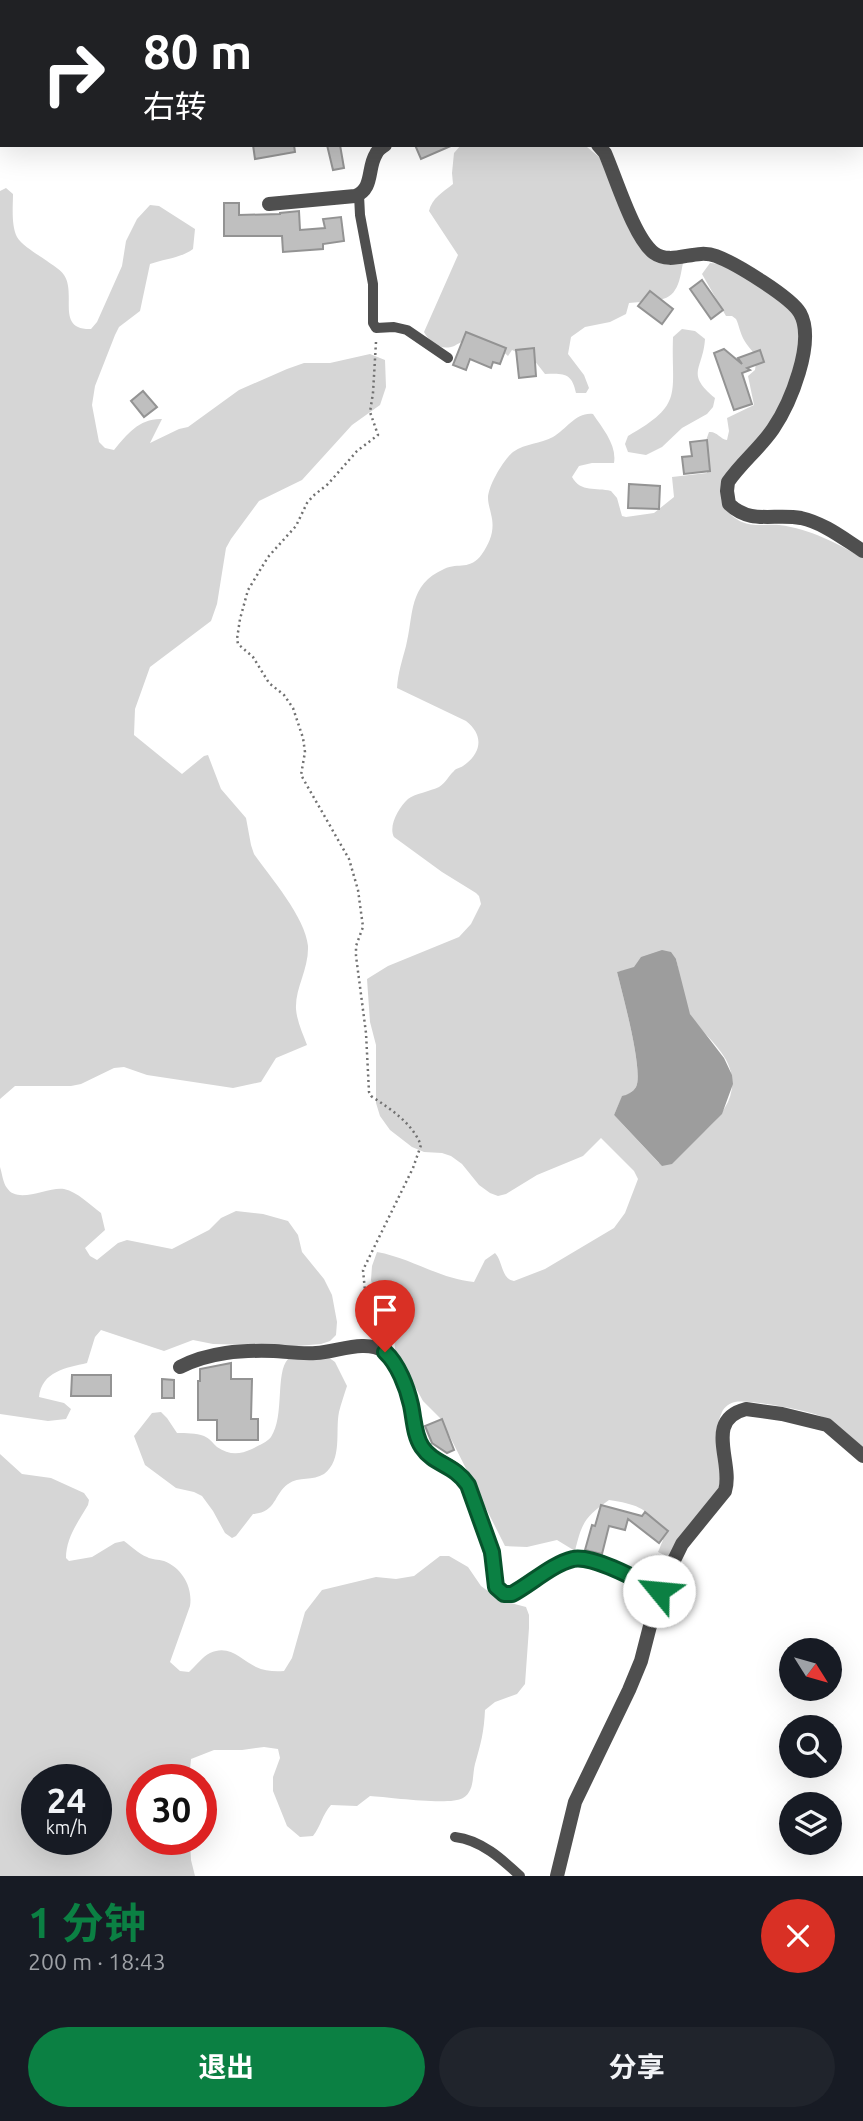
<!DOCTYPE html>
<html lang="zh">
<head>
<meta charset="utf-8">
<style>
	body { margin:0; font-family:Ubuntu,"Noto Sans SC",sans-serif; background:#20242c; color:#f1f3f6; height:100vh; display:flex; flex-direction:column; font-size:26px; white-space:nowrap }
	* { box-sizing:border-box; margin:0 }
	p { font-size:23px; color:#9ea1a6 }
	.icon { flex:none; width:38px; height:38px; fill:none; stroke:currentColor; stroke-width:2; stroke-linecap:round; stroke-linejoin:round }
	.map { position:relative; height:1876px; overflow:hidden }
	.sheet { display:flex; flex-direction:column; background:#171b24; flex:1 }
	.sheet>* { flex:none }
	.banner { position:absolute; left:0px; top:0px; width:864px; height:147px; box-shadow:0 7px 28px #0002; background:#202124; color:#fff; overflow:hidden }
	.needle { width:46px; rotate:127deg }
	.fabs { position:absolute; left:779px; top:1638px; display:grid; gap:14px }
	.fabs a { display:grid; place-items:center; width:63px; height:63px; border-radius:50%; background:#171b24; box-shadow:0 7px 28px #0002; font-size:35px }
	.speed { position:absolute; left:21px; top:1764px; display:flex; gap:14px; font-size:35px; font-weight:700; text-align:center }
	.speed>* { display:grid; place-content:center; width:91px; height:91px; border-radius:50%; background:#171b24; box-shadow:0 7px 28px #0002; line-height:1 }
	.speed small { font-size:18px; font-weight:400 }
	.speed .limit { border:10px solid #d22; background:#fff; color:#111 }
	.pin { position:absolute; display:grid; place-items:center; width:60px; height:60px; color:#fff; margin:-72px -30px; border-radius:50% 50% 50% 0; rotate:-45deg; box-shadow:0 0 7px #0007 }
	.pin .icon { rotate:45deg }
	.me { position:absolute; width:77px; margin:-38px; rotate:298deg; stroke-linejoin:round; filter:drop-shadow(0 0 5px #0008) }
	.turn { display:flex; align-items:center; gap:24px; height:147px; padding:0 28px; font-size:32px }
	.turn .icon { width:91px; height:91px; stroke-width:2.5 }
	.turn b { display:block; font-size:49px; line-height:60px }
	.round { display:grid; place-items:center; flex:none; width:74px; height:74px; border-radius:37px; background:#20242c }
	.summary { display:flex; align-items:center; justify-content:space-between; height:119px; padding:0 28px }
	h1 { font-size:42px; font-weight:700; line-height:52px; color:#0b8043 }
	.cta { display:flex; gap:14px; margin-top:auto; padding:14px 28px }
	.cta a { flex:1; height:80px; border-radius:42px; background:#0b8043; color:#fff; font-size:28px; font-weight:700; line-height:80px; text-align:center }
	.cta a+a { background:#20242c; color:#f1f3f6 }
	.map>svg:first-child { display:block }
</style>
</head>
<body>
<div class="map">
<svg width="863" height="1876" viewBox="0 0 863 1876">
	<rect width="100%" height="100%" fill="#fff"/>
	<g fill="#d6d6d6" fill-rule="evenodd">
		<path d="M48,0H186L185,2H47Z"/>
		<path d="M461,145H581L587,147L599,157L640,242L683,263C681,272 680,283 675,290C667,304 643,301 629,303L626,314L610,322L585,327L571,337L568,354L584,375L589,388L586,393H576C572,373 564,373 545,374L534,360L512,350L508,356C502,349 477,339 467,340C461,341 456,346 451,347C439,350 429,341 424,332L458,255L429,211C432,198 443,192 453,184L452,173L454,153Z"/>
		<path d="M6,188L13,194C13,207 11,225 17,237C22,246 39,255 47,261C52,265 60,269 64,275C77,294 55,330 91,329L97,322L122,266L126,241L137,219L150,205L159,206L195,229L193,249C181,258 164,259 150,264L140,311L119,327L115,335L95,386L92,405L99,442L105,448L114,450C127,434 140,418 162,419L150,443L179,429L188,427L239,390L287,369L304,363H330L370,354L385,360L386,387L380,405L352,425L302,480L259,501L231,539L226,548L217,604L211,621L150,667L135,709L134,735L182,774L204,756L208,755L221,789L246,818L251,845L254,854C271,878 305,917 308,946C309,969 295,988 296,1009C297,1022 303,1034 307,1045L276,1058L261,1082L233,1088L147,1075L124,1067L114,1068L81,1084L71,1086H15L0,1099V191Z"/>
		<path d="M710,263C730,263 750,281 766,292C775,298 789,305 794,316C807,344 791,392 775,417C762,439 711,477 723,505C726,512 735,519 742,522C753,527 768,524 779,525C811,529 836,543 863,558V1447C851,1437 839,1425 825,1418C811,1411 749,1399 735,1402C730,1403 724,1407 722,1412C710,1438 726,1465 718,1491L668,1557L658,1552L663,1540C651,1509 641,1505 609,1500C585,1517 582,1522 575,1551L557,1540L527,1547L505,1546L441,1419L423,1401L395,1350L394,1335L389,1317L373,1289L371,1280L372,1266L377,1252C411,1258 440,1279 474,1282L485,1260L495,1253C503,1261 501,1279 514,1281L545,1269L614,1228L625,1213L638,1179L634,1171L601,1138L583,1156L537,1175L506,1194L498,1196L490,1193L479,1185L462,1164L451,1156L442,1153L424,1152L412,1147L390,1130L380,1116L376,1103V1045L370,1022L367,979L388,966L459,937L471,924L481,904L479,896L476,893L442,872L394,837C388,826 399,807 408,799C414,794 431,791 439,787C447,782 448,776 454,771C456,768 460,768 463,766C482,753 484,735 466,721L397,688C398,673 402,661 406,646C414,614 408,585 444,569C459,562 470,571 482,554C491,541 495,529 491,514C490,509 488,503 488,498C488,486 504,459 513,452C526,443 540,444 553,437C567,429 576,412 593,414C603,429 617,445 614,463H592L579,466L572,477C581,493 596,487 611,491L617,498L622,516L626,517L654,513L674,497L672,477L707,473L704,446L709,432C717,431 720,439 727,440L729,431L727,418L754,405L748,376L755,370C758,351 752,354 744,340C740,333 739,325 736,319L732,316H726L702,274ZM676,959C680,975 683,1002 691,1016C701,1031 716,1043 725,1058C753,1107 693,1141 659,1163L614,1115L622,1097C627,1095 633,1092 636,1087C644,1072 622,992 617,972Z"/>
		<path d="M682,329L695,331L705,339C703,370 685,373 715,398L713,407L707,414L682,428L662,447L646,455L628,452L625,444L628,436C685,404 671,394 673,337Z"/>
		<path d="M0,1167C2,1173 3,1183 7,1188C18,1205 49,1186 64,1189C78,1192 90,1205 101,1213L105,1230L85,1248L90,1256L97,1260L118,1243L127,1240L172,1249L209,1230L221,1218L236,1211L263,1214L288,1221L298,1235L302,1252L324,1279L332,1295L337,1322L336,1335L330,1341L321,1344L297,1346L213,1344L193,1340L164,1351L101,1330L95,1337L87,1363C66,1368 42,1371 39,1397L64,1403L71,1409L66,1419L48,1421L0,1414Z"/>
		<path d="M328,1357L335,1362L347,1386C344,1395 341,1404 339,1412C335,1431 343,1460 324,1474C313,1481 299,1476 288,1484C273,1495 277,1512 253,1514L236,1536L232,1538L225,1533L213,1511L202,1496L194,1492L176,1488L145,1465L134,1436L152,1413L161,1412L167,1418L177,1433C186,1433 196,1433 204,1436C209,1438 213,1443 217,1447C229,1455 239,1455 252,1449C259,1445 266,1443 271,1437C285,1416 275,1373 288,1359Z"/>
		<path d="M0,1454L22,1474L51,1478L84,1493L89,1500L88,1505C78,1522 66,1538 66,1558L69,1561L92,1557L115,1543L124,1541C131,1546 139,1554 147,1557C152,1560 158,1559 164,1561C182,1568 193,1587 190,1606L170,1662L180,1671L189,1672C195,1667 203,1656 210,1653C230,1644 241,1660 256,1667C264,1671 275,1672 284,1671L292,1658L305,1612L322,1590L376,1577L396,1579L414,1576L440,1556H449L468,1567L481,1586L500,1600L526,1607L529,1615V1628L525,1684L517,1694L495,1702L485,1710C484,1732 481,1743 475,1764C472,1775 475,1791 463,1798C450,1806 388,1797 370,1796L357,1806L331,1805C322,1815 321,1826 313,1836L300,1837L287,1826L273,1791V1777L280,1758L278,1749L264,1747L242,1750H214L191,1759L189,1780H142V1839H190L191,1860L195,1876H0ZM37,1780H96V1839H37Z"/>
	</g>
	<path fill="#9d9d9d" d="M662,950L671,952L676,959L690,1014L724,1058L732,1075L733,1084L722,1114L672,1164L662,1166L614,1115L622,1096C627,1095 633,1092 636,1087C644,1072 622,992 617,972L634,967L641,957Z"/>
	<g fill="#bfbfbf" stroke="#939393" stroke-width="2">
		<path d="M253,145H294L295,152L255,159Z"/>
		<path d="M327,145H340L344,168L333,170Z"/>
		<path d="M415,145H453L421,159Z"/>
		<path d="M224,203H239V215L280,214V213L299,211L300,230L325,228L323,219L341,217L344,241L323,244V249L283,252L282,236H224Z"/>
		<path d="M702,280L723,310L711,319L690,289Z"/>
		<path d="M650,291L673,309L662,324L638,306Z"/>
		<path d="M466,332L506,348L500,364L493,362L491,368L470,359L466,370L453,365Z"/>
		<path d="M534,348L536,376L519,378L516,350Z"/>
		<path d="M724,349L742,364L738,358L760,350L764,362L747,368L750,370L742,373L752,404L734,410L714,353Z"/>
		<path d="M143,391L157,407L144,417L131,401Z"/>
		<path d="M707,440L710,471L684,474L682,457L692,456L690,442Z"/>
		<path d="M629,484L660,486L659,509L628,508Z"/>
		<path d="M231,1363V1379H252L251,1419H258V1440H217V1420H198V1381H200V1369Z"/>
		<path d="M72,1375H111V1396H71Z"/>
		<path d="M162,1379L174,1380V1398H162Z"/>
		<path d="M442,1419L454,1450L447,1453L432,1443L425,1426Z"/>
		<path d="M601,1505L642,1516L645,1512L668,1531L659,1543L628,1519L625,1530L609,1526L602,1554L585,1550L592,1525L595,1526Z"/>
	</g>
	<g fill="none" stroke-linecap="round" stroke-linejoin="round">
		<path stroke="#717171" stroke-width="2.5" stroke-dasharray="2 3.5" stroke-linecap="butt" d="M376,342L373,393L370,412L378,435L357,451L328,484L313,496L307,503L296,526L268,557L248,590L240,619L237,639L238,644L253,657L269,683L284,695L293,708L303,738L305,752L301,775L349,859L358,890L363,927L356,946V956L366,1033L369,1092L371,1096C392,1110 411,1122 421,1145L413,1168L363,1270L365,1291L373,1305L386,1335"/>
		<g stroke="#4f4f4f" stroke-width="10">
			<path d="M359,195L360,215L373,284V323L376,328L394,327L407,330L448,358"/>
			<path d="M455,1837C481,1840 502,1859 520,1876"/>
		</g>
		<g stroke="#4f4f4f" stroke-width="14">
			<path d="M8,0H26"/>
			<path d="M406,2V0"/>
			<path d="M598,145L605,153C616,178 634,238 654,253C672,266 695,248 716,256C735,263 791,297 800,313C816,342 790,404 773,429C760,448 741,463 728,482L727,491L729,504C751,525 774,513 801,518C824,523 844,539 863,551"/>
			<path d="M269,204L355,196C374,189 367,168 376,154C377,151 382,147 385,145"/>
			<path d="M180,1367C209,1352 242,1350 274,1351C288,1352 302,1354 316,1353C337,1352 365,1339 384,1351C396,1359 407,1390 411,1403C414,1417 414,1431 421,1444C429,1460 446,1461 458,1472C477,1489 494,1562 496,1587L504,1594H512C531,1584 552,1564 573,1559C594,1555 640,1581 659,1591"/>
			<path d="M557,1876L575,1802L629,1690L641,1661L659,1591L682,1544L725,1491C734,1463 703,1420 746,1409L782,1414L827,1425L863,1456"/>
		</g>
	</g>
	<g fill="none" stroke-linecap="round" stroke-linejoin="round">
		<g stroke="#07532c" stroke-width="18">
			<path id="route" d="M385,1352C398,1364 407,1387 411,1405C414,1419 414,1435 422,1447C434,1465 454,1464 468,1485L492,1552L496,1587L504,1594H512C531,1584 552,1564 573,1559C594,1555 640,1581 659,1591"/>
		</g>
		<use href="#route" stroke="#0b8043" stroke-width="12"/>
	</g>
</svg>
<div class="fabs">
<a><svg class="needle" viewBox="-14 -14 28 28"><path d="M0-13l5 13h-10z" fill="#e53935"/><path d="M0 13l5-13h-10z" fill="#9ea1a6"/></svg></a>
<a><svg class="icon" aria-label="search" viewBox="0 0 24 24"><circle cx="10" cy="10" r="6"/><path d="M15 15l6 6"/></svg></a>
<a><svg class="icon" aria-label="layers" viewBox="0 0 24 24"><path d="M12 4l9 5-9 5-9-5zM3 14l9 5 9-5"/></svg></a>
</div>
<div class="speed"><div>24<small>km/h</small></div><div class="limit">30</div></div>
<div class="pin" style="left:385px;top:1352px;background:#d93025"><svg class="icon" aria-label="arrive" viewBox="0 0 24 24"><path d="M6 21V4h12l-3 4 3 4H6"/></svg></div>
<svg class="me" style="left:659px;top:1591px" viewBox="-20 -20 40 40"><circle r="19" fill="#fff"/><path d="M0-13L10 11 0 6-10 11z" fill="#0b8043"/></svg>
<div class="banner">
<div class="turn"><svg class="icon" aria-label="right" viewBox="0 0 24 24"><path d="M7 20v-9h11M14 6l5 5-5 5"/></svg><div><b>80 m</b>右转</div></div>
</div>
</div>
<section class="sheet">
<div class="summary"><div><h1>1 分钟</h1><p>200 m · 18:43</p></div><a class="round" style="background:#d93025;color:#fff"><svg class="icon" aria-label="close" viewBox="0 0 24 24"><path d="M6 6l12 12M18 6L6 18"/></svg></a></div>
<div class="cta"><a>退出</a><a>分享</a></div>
</section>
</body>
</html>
